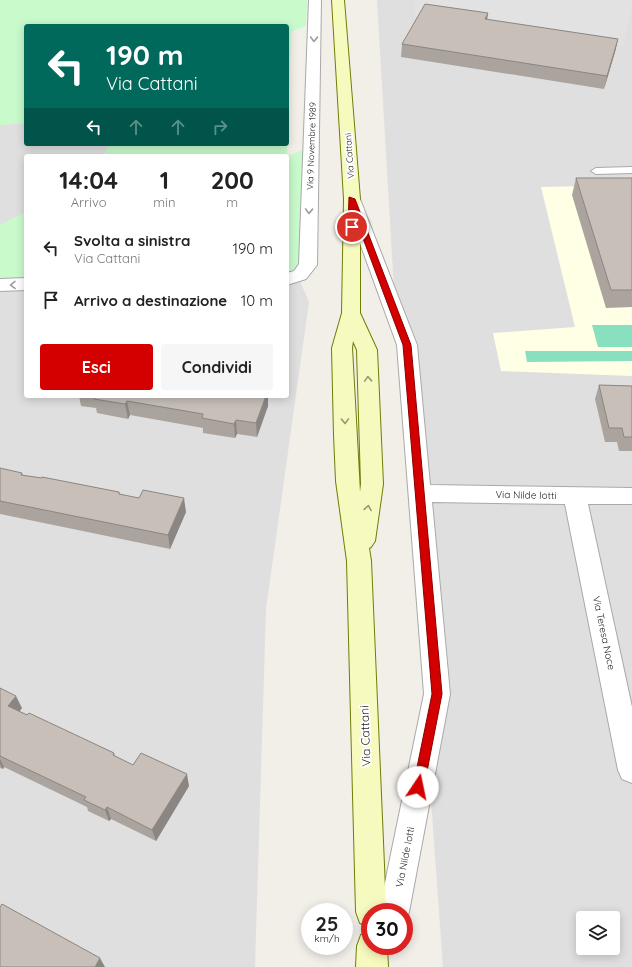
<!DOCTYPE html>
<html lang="it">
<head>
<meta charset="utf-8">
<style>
	body { margin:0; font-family:Quicksand,sans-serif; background:#f6f6f6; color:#222; height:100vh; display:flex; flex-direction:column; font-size:15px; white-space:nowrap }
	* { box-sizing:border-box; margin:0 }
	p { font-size:13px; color:#767676 }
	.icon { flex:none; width:22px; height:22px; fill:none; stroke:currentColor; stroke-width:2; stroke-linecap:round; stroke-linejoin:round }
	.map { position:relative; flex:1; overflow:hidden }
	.side { position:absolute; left:24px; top:154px; width:265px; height:244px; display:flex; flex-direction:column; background:#fff; border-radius:4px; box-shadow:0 2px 10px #0003 }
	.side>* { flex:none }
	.guide { position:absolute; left:24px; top:24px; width:265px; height:122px; border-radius:4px; box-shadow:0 2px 10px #0003; background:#00695c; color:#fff; overflow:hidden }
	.buttons { position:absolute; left:576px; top:911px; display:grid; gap:8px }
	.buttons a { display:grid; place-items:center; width:44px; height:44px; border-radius:4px; background:#fff; box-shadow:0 2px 10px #0003; font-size:20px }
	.speed { position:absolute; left:301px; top:903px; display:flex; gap:8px; font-size:20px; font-weight:700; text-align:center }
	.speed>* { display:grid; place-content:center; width:52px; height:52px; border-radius:50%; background:#fff; box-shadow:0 2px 10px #0003; line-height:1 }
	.speed small { font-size:10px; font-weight:400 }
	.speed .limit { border:6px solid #d22; background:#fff; color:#111 }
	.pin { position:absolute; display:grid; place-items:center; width:34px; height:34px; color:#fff; margin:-17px; border:2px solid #fff; border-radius:50%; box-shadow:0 1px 4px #0007 }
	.me { position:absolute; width:44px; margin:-22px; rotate:11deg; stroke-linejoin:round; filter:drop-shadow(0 0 3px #0008) }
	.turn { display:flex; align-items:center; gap:14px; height:84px; padding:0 16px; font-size:18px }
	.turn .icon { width:52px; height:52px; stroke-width:2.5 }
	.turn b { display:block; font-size:28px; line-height:34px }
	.lanes { display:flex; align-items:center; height:38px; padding:0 16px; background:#0003; justify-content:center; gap:20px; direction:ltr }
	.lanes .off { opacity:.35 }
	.eta { display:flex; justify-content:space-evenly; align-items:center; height:68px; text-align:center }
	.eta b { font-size:24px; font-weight:700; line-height:28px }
	.action { display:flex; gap:8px; margin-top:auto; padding:8px 16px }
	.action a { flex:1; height:46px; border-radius:4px; background:#d40000; color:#fff; font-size:16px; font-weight:700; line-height:46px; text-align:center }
	.action a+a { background:#f6f6f6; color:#222 }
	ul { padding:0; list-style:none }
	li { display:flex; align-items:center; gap:12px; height:52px; padding:0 16px }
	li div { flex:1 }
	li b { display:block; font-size:15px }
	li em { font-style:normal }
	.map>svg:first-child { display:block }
</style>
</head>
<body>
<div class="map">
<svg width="632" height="967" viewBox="0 0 632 967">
	<rect width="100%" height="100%" fill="#f2efe9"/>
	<g fill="#e0dfdf" fill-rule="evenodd">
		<path d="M377,0H632V967H443L393,273ZM583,918H613V948H583Z"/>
		<path d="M26,123V144H110L109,146L103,156H26V212L0,225V125Z"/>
		<path d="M287,279H299L309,302L266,609L255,967H0V280H26V396H287Z"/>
	</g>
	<path fill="#ffffe5" d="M632,185V376L501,371L493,333L575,327L541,187Z"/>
	<g fill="#c8facc">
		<path d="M0,0H307L306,26L291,32L287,156L305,149L303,262L295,269L287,272V156H103L110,144H287V26H26V123L0,125Z"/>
		<path d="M26,212V279L0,280V225Z"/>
	</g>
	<g fill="#88e0be">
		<path d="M592,325H632V347H598Z"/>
		<path d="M525,351H632V361L527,362Z"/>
	</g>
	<path fill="#e2e2e2" d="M415,0H632V7L623,45L415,16Z"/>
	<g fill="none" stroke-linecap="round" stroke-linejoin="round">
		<g stroke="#a9a9a9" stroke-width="2">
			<path id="service" d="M632,167V173L596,174L591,171L596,168Z"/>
		</g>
		<g stroke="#a9a9a9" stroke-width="2">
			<g id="minor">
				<path d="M309,0H321L317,265L306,279L287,285V273L294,271L299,264Z"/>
				<path d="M352,194L358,195L360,199L417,345L430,485L632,488V504H588L632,707V783L622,779L618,770L565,504L432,502L450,694L409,912L404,923V912H379L424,694L397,345L344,199L346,195Z"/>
				<path d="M26,278V290L0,291V279Z"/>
			</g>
		</g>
		<g stroke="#707d05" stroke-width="2">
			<g id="secondary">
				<path d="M332,0H344L360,199V313L377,350L383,484L375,541L371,547L369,548L371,561L386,912H370V927L360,923L356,912L347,561L336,481L334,435L332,348L342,313L344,199ZM353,341L357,350L361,484L360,492L352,348Z"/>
				<path d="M370,931V946H387L388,967H356L357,946L361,935Z"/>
			</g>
		</g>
		<use href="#service" fill="#fff" fill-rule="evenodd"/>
		<use href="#minor" fill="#fff" fill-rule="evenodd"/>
		<use href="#secondary" fill="#f7fabf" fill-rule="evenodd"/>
	</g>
	<g fill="#aba49e">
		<path d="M488,13L487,20L618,39L615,52L604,89L401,57L402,44Z"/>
		<path d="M576,178H632V307L606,308L572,195Z"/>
		<path d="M599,385L632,386V451H619L617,442H605L595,399Z"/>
		<path d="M79,396H268V406L257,437L237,434L235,438L203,433V428L130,415L128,419L97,413L96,408L81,406Z"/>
		<path d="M0,468L22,473L23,475L119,492L120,494L186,512L170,549L0,514Z"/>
		<path d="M0,688L22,708L19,711L114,753L115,756L133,765L189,786L156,841L111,819L109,821L88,811L87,807L4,767L3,769L0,768Z"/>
	</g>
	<g fill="#8b8681">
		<path d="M488,13L486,26L485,19Z"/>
		<path d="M618,39L615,52L604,89L607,76Z"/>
		<path d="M266,396H268V406L257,437L256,423Z"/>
		<path d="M127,401L130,415L128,419L125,404Z"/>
		<path d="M236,420L237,434L235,438L234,424Z"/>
		<path d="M184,498L186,512L170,549L168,535Z"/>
		<path d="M16,696L22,708L14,719L8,706Z"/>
		<path d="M0,759L4,767L3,769L0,764Z"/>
		<path d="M187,774L189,786L156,841L152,830Z"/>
		<path d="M107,807L111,819L109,821L105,810Z"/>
		<path d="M100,958L105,967H95Z"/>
	</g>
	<g fill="#c7bfb8" stroke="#8b8681">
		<path d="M425,4L488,13L485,19L618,39L607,76L402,44Z"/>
		<path d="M576,178H632V290H611Z"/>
		<path d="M599,385L632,386V437H624L622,428H609Z"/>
		<path d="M95,396H266L256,423L236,420L234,424L202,418L203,414L127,401L125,404L94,399Z"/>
		<path d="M0,468L22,473L21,475L42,478V477L119,492V494L139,498L143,490L184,498L168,535L0,501Z"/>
		<path d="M0,688L16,696L8,706L27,715L29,713L114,753L113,755L133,765L141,753L187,774L152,830L107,807L105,810L84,800L86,797L0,756Z"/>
		<path d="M2,904L100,958L95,967H0V907Z"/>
	</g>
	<defs><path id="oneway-chevron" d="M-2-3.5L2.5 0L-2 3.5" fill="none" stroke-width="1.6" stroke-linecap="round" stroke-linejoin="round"/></defs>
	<g stroke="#9c9c9c">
		<use href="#oneway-chevron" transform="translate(314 39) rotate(92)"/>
		<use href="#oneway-chevron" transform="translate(309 211) rotate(92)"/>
		<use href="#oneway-chevron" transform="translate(13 285) rotate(179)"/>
	</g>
	<g stroke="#979978">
		<use href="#oneway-chevron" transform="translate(368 379) rotate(-92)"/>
		<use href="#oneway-chevron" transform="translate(345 421) rotate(88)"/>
		<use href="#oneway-chevron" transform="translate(368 508) rotate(-81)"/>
	</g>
	<path fill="#d40000" stroke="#8a0000" d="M349,197L355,199L411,345L442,694L424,787L423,791L418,793L414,791L413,787L432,694L403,345L355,217L354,229L348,227Z"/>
	<g text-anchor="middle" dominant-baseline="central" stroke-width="3.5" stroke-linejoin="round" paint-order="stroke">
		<g font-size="9" fill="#222" stroke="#fff">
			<text transform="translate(311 146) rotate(-88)">Via 9 Novembre 1989</text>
			<text transform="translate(349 156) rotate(-94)">Via Cattani</text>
		</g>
		<g font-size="10" fill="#222" stroke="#fff">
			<text transform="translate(526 495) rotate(1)">Via Nilde Iotti</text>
			<text transform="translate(604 633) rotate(78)">Via Teresa Noce</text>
			<text transform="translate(405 857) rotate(-79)">Via Nilde Iotti</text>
		</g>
		<g font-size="12" fill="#222" stroke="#fff">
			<text transform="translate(365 736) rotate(-92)">Via Cattani</text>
		</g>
	</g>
</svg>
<div class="buttons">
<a><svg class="icon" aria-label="layers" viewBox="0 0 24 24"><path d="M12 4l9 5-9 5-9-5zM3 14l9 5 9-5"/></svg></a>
</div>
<div class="speed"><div>25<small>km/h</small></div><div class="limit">30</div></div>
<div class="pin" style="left:352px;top:227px;background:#d93025"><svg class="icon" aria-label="arrive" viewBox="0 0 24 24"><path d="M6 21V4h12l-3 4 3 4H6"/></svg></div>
<svg class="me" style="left:418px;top:787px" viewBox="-20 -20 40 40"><circle r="19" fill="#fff"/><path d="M0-13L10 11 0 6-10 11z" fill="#d40000"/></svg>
<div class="guide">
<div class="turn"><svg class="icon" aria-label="left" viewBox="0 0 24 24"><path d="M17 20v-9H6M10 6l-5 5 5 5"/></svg><div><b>190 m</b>Via Cattani</div></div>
<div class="lanes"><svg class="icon" aria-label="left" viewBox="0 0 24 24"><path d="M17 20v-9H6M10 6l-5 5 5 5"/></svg><svg class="icon off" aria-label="ahead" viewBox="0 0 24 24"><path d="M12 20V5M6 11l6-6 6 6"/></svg><svg class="icon off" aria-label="ahead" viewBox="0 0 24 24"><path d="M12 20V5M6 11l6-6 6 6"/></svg><svg class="icon off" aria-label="right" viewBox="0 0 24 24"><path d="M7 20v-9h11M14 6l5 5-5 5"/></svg></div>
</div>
<section class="side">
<div class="eta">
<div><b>14:04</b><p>Arrivo</p></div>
<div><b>1</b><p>min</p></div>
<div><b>200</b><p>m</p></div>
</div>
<ul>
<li><svg class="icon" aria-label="left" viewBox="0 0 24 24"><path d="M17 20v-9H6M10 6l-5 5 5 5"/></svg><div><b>Svolta a sinistra</b><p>Via Cattani</p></div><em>190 m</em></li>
<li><svg class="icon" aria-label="arrive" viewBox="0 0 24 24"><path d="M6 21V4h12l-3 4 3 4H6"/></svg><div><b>Arrivo a destinazione</b></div><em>10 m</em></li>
</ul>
<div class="action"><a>Esci</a><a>Condividi</a></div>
</section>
</div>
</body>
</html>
